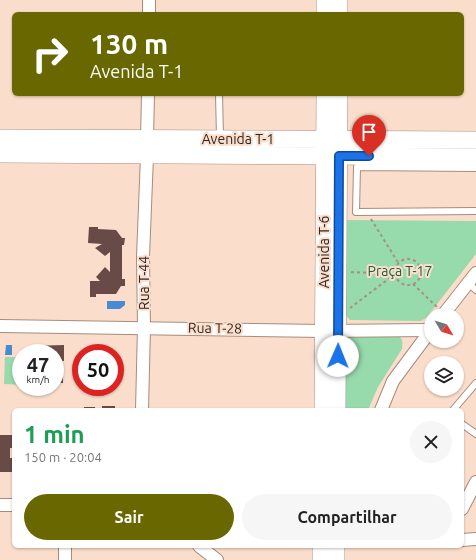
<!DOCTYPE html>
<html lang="pt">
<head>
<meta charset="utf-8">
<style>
	body { margin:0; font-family:Ubuntu,sans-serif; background:#f6f6f6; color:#222; height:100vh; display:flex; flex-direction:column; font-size:15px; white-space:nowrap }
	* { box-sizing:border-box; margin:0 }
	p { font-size:13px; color:#767676 }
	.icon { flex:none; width:22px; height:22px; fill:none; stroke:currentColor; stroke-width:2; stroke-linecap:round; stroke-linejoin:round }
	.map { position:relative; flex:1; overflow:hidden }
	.sheet { position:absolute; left:12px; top:408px; width:452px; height:140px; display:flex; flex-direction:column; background:#fff; border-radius:6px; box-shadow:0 1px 3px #0004 }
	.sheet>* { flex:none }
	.banner { position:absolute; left:12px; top:12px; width:452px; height:84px; border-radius:6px; box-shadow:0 1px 3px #0004; background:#686700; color:#fff; overflow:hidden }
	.needle { width:26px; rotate:128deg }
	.tools { position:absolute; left:424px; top:308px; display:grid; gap:8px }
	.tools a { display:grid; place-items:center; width:40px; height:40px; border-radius:50%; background:#fff; box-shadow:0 1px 3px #0004; font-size:20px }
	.speed { position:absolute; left:12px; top:344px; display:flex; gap:8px; font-size:20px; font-weight:700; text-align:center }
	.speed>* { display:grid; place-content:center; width:52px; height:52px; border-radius:50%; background:#fff; box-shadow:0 1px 3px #0004; line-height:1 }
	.speed small { font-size:10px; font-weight:400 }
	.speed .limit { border:6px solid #d22; background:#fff; color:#111 }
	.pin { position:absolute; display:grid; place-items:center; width:34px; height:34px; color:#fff; margin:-41px -17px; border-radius:50% 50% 50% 0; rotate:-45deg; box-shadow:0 0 4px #0007 }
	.pin .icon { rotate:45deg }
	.me { position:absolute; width:44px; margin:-22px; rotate:1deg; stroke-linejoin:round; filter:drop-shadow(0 0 3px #0008) }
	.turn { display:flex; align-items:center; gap:14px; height:84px; padding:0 12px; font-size:18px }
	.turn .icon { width:52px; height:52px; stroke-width:2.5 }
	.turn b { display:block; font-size:28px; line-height:34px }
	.round { display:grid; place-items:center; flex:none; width:42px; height:42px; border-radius:21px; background:#f6f6f6 }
	.summary { display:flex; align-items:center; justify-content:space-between; height:68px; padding:0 12px }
	h1 { font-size:24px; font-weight:600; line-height:30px; color:#1e9e55 }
	.button { display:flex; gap:8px; margin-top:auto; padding:8px 12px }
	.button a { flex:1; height:46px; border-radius:24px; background:#686700; color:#fff; font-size:16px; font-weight:600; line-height:46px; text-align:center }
	.button a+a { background:#f6f6f6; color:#222 }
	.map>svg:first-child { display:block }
</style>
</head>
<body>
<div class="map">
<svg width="476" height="560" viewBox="0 0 476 560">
	<rect width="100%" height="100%" fill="#fbddcb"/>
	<g fill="#97dbad">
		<path d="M346,220L476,221V254L427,317L421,321L350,320L343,312Z"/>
		<path d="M346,334H396C403,338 403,342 402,349L378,387L368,410H341Z"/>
		<path d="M5,357H21V385L4,384Z"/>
	</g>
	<g fill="#488bd2">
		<path d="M107,301H125V305L120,309H107Z"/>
		<path d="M6,345H12V355H5Z"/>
	</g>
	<g fill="#684b47">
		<path d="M89,227H98V229L116,230L122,238H125L124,245H122V279H125V286H121L116,294H96V297H90V281H100L96,277L105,267L110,272V252L105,256L95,248L102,244L88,243Z"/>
		<path d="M64,345V361H55V353H28V346Z"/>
		<rect x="55" y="368" width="8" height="15"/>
		<rect x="102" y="406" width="13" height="4"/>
		<rect x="84" y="407" width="11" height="3"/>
		<path d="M0,435H14V448H10V458H14V472H0Z"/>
	</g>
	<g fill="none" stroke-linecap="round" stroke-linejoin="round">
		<g stroke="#a78c7c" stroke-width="8">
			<g id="lane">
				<path d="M219,94L220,138"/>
				<path d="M476,168L357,167L356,212L476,211"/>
				<path d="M468,283L476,290"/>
				<path d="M453,410L476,383"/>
				<path d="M462,424L476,434"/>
			</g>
		</g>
		<g stroke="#a78c7c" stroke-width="14">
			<g id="street">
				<path d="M149,14V0"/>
				<path d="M147,139L148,94"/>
				<path d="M443,315L476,273"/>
				<path d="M0,326L324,331L430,330"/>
				<path d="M142,410L144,327L143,257L147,156"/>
				<path d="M381,410L393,381L431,330"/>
				<path d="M0,505H14"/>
				<path d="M462,509L476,482"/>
				<path d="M462,540L476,539"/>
				<path d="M199,546L217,560"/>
				<path d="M65,560V546"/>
			</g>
		</g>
		<g stroke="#a78c7c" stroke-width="18">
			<g id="secondary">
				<path d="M325,14V0"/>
				<path d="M339,14V0"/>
				<path d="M0,138L476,140"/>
				<path d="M0,154L476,157"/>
				<path d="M323,410L325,94"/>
				<path d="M337,410L339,94"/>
				<path d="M321,560V546"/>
				<path d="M336,560V546"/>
			</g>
		</g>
		<g stroke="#a69083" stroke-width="2" stroke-dasharray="3 3" stroke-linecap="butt">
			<path d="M371,219L399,264"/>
			<circle cx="408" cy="272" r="13"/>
			<path d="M351,272L394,274"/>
			<path d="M413,284L437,307"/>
			<path d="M350,308L395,274"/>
		</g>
		<use href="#lane" stroke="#fff" stroke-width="6"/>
		<use href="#street" stroke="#fff" stroke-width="12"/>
		<use href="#secondary" stroke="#fff" stroke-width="17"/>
	</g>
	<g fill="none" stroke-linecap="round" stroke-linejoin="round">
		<g stroke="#114b97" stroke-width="10">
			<path id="route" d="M338,356L339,156H369"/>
		</g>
		<use href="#route" stroke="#1a73e8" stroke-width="7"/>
	</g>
	<g text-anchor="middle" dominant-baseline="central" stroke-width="4" stroke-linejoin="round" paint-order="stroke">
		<g font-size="14" fill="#30251f" stroke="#fbddcb">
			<text x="238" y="139">Avenida T-1</text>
			<text transform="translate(324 252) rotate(-90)">Avenida T-6</text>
			<text transform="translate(144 283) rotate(-90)">Rua T-44</text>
			<text transform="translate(215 328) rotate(1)">Rua T-28</text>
		</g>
		<g font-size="14" fill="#1b613a" stroke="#fbddcb">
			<text x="400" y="271">Praça T-17</text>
		</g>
	</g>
</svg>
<div class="tools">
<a><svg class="needle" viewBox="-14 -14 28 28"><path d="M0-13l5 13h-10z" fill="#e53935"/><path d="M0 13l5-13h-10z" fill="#767676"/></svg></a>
<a><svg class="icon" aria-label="layers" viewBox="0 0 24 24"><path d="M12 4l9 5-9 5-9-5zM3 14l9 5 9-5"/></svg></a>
</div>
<div class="speed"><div>47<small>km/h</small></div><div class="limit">50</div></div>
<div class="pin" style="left:369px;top:156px;background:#d93025"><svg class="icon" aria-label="arrive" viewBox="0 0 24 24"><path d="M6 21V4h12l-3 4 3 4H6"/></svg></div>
<svg class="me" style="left:338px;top:356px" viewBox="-20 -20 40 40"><circle r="19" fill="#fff"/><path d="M0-13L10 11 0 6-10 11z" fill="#1a73e8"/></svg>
<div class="banner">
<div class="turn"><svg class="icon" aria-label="right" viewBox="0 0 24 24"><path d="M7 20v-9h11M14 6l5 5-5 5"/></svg><div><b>130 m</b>Avenida T-1</div></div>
</div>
<section class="sheet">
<div class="summary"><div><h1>1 min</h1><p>150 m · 20:04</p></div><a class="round"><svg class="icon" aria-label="close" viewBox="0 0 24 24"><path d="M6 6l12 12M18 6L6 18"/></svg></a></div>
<div class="button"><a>Sair</a><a>Compartilhar</a></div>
</section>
</div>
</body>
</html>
